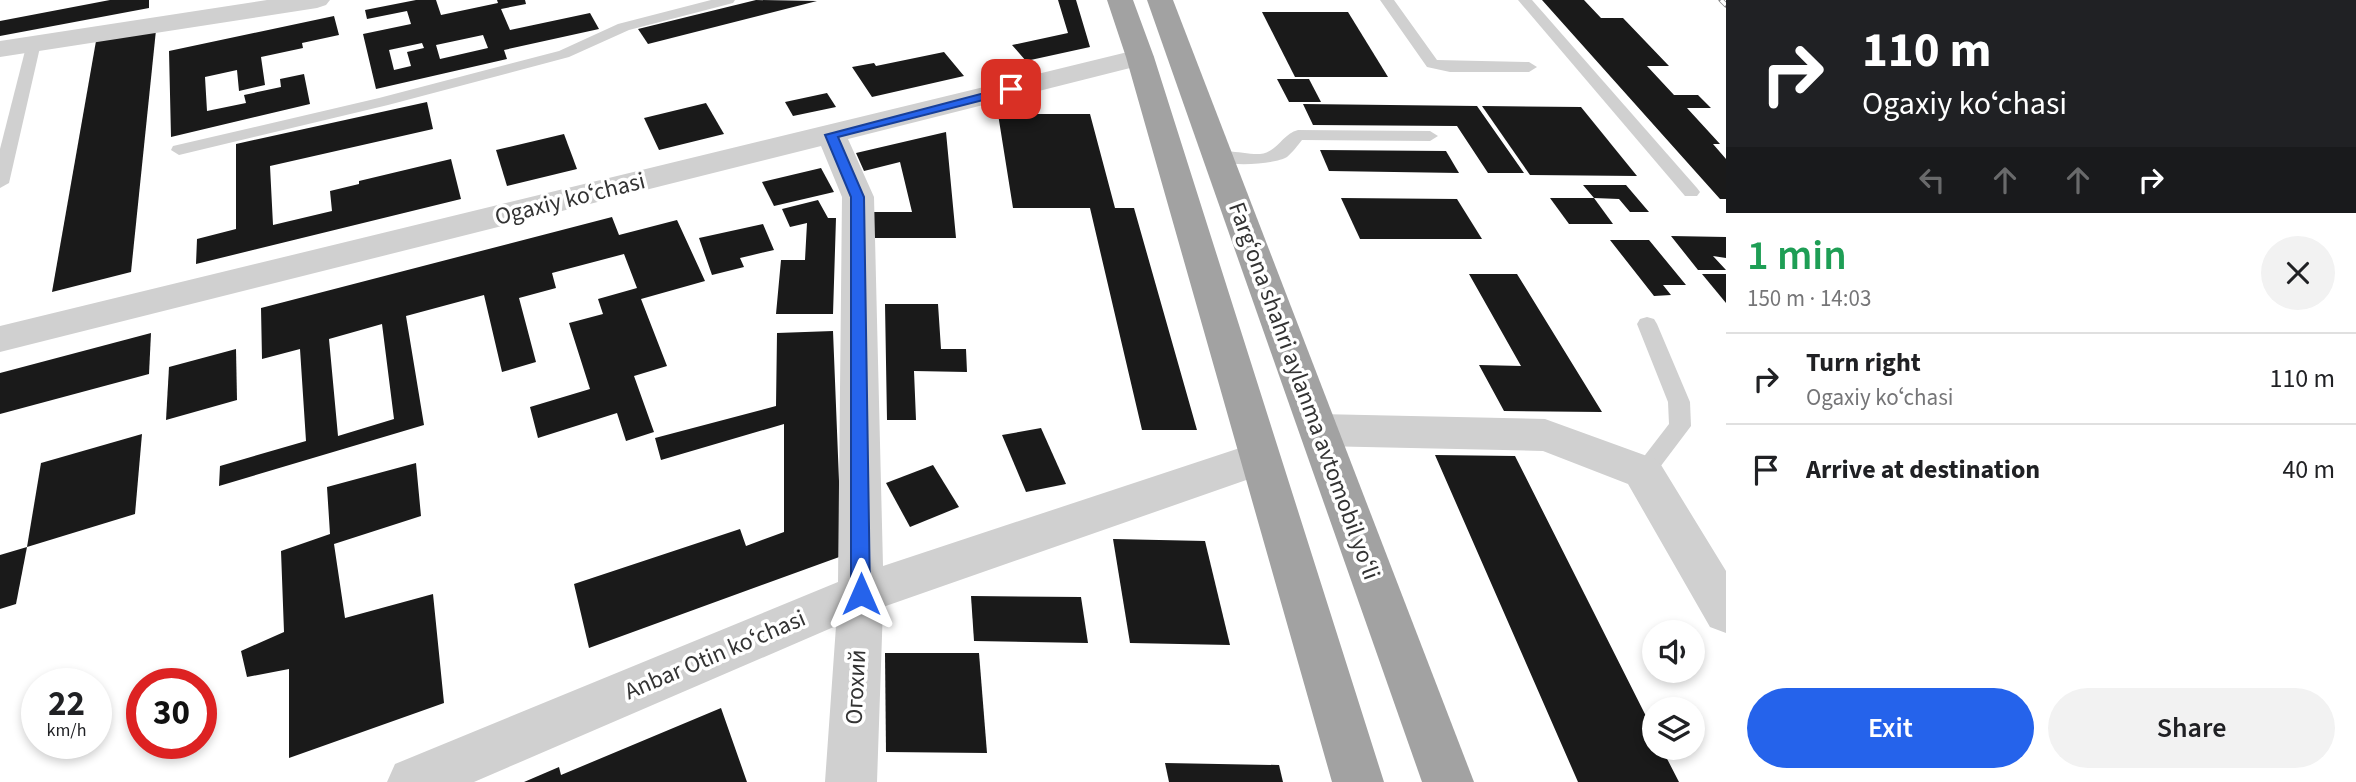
<!DOCTYPE html>
<html lang="en">
<head>
<meta charset="utf-8">
<style>
	body { margin:0; font-family:"Source Sans 3",sans-serif; background:#f2f2f2; color:#202124; height:100vh; display:flex; flex-direction:column; font-size:26px; white-space:nowrap }
	* { box-sizing:border-box; margin:0 }
	p { font-size:23px; color:#757577 }
	.icon { flex:none; width:38px; height:38px; fill:none; stroke:currentColor; stroke-width:2; stroke-linecap:round; stroke-linejoin:round }
	.map { position:relative; flex:1; overflow:hidden }
	.details { display:flex; flex-direction:column; background:#fff; width:630px }
	.details>* { flex:none }
	.top-card { background:#202124; color:#fff; overflow:hidden }
	.tools { position:absolute; left:1642px; top:620px; display:grid; gap:14px }
	.tools a { display:grid; place-items:center; width:63px; height:63px; border-radius:50%; background:#fff; box-shadow:0 4px 10px #0003; font-size:35px }
	.speed { position:absolute; left:21px; top:668px; display:flex; gap:14px; font-size:35px; font-weight:700; text-align:center }
	.speed>* { display:grid; place-content:center; width:91px; height:91px; border-radius:50%; background:#fff; box-shadow:0 4px 10px #0003; line-height:1 }
	.speed small { font-size:18px; font-weight:400 }
	.speed .limit { border:10px solid #d22; background:#fff; color:#111 }
	.pin { position:absolute; display:grid; place-items:center; width:60px; height:60px; color:#fff; margin:-30px; border-radius:14px; box-shadow:0 4px 10px #0006 }
	.me { position:absolute; width:77px; margin:-38px; rotate:0deg; stroke-linejoin:round; filter:drop-shadow(0 0 5px #0008) }
	.turn { display:flex; align-items:center; gap:24px; height:147px; padding:0 21px; font-size:32px }
	.turn .icon { width:91px; height:91px; stroke-width:2.5 }
	.turn b { display:block; font-size:49px; line-height:60px }
	.lanes { display:flex; align-items:center; height:66px; padding:0 21px; background:#0003; justify-content:center; gap:35px; direction:ltr }
	.lanes .off { opacity:.35 }
	.round { display:grid; place-items:center; flex:none; width:74px; height:74px; border-radius:37px; background:#f2f2f2 }
	.summary { display:flex; align-items:center; justify-content:space-between; height:119px; padding:0 21px }
	h1 { font-size:42px; font-weight:600; line-height:52px; color:#1e9e55 }
	.cta { display:flex; gap:14px; margin-top:auto; padding:14px 21px }
	.cta a { flex:1; height:80px; border-radius:42px; background:#2563eb; color:#fff; font-size:28px; font-weight:600; line-height:80px; text-align:center }
	.cta a+a { background:#f2f2f2; color:#202124 }
	ul { padding:0; list-style:none }
	li { display:flex; align-items:center; gap:21px; height:91px; padding:0 21px; border-top:2px solid #e0e0e0 }
	li div { flex:1 }
	li b { display:block; font-size:26px }
	li em { font-style:normal }
	main { display:flex; flex:1; min-height:0 }
	.map>svg:first-child { display:block }
</style>
</head>
<body>
<main>
<div class="map">
<svg width="1726" height="782" viewBox="0 0 1726 782">
	<rect width="100%" height="100%" fill="#fff"/>
	<g fill="#1a1a1a" fill-rule="evenodd">
		<path d="M110,0H149V8L0,36V21Z"/>
		<path d="M416,0H436L441,15L498,3L497,0H525L526,4L501,9L510,30L590,13L599,29L504,50L507,59L376,89L363,34L411,24L407,11L367,19L365,10ZM483,35L488,48L440,59L436,45ZM422,43L424,48L407,52L411,66L394,70L389,50Z"/>
		<path d="M756,0L817,1L648,44L638,29Z"/>
		<path d="M1058,0H1076L1090,47L1026,61L1012,45L1068,33Z"/>
		<path d="M1542,0H1584L1601,18H1623L1669,66H1647L1674,95H1698L1711,108H1687L1720,144H1713L1726,159V199H1720Z"/>
		<path d="M1262,12H1348L1388,77H1295Z"/>
		<path d="M334,16L339,35L302,43L303,48L261,57L265,85L239,91L237,70L205,77L207,111L246,103L244,95L281,87L280,79L304,74L310,104L171,137L169,51Z"/>
		<path d="M156,30L131,272L52,292L96,41Z"/>
		<path d="M944,52L964,76L872,97L852,67L874,63L876,66Z"/>
		<path d="M1277,79H1309L1321,102H1289Z"/>
		<path d="M827,93L836,107L793,116L785,102Z"/>
		<path d="M427,102L433,129L270,166L273,225L332,211L330,191L359,184V181L451,159L461,199L196,264L197,239L236,229V144Z"/>
		<path d="M706,103L724,134L659,150L644,118Z"/>
		<path d="M1303,104L1477,106L1524,173H1488L1457,126L1313,125Z"/>
		<path d="M1482,106L1581,107L1637,176L1530,175Z"/>
		<path d="M998,114H1090L1115,208H1134L1197,430H1142L1090,208H1013Z"/>
		<path d="M946,132L956,238H874V212H912L900,162L864,171L856,153Z"/>
		<path d="M564,134L577,169L507,186L496,150Z"/>
		<path d="M1320,150L1446,151L1459,173L1329,171Z"/>
		<path d="M821,168L834,192L774,206L762,182Z"/>
		<path d="M1583,185H1626L1649,212H1630L1619,199L1594,198Z"/>
		<path d="M1341,198L1457,199L1482,239H1360Z"/>
		<path d="M1550,198H1594L1613,224H1569Z"/>
		<path d="M818,200L828,218H836L833,314H776L781,260H805L807,223L790,227L782,209Z"/>
		<path d="M612,217L619,235L677,220L705,281L641,299L667,366L634,376L654,432L626,441L617,413L538,438L530,407L590,389L569,323L603,314L598,299L637,288L624,254L552,273L556,288L519,298L536,362L502,372L484,295L406,316L424,425L219,486L220,466L306,441L300,349L262,359L261,308ZM382,324L394,419L338,436L329,339Z"/>
		<path d="M763,224L774,250L740,258L744,267L712,275L699,238Z"/>
		<path d="M1671,236L1726,237V258L1713,256L1726,270H1698Z"/>
		<path d="M1610,240H1649L1686,285H1663L1671,295L1654,296Z"/>
		<path d="M1469,274H1517L1602,412L1504,411L1479,365L1521,366Z"/>
		<path d="M1702,274H1726V303Z"/>
		<path d="M885,304H938L941,349H966L967,372L914,371L916,420H887Z"/>
		<path d="M833,331L842,556L589,648L574,584L740,529L746,546L784,532V424L661,460L655,438L776,406L777,333Z"/>
		<path d="M151,333L149,374L0,414V373Z"/>
		<path d="M236,349L237,400L166,420L169,367Z"/>
		<path d="M1041,428L1066,484L1026,492L1002,435Z"/>
		<path d="M142,434L135,514L27,547L41,463Z"/>
		<path d="M1435,455L1515,456L1654,732V747H1661L1679,782H1578Z"/>
		<path d="M416,463L421,516L334,544L345,618L433,594L444,703L289,758V669L247,677L241,651L284,632L281,551L330,534L327,487Z"/>
		<path d="M933,465L959,507L910,527L886,483Z"/>
		<path d="M1113,539L1205,541L1230,645L1130,643Z"/>
		<path d="M27,547L16,604L0,609V555Z"/>
		<path d="M971,596L1081,597L1088,643L974,641Z"/>
		<path d="M885,653H979L987,753L886,752Z"/>
		<path d="M721,708L747,782H524L559,767L561,775Z"/>
		<path d="M1165,763L1279,765L1283,782H1169Z"/>
	</g>
	<g fill="none" stroke-linecap="round" stroke-linejoin="round">
		<g fill="#d0d0d0" fill-rule="evenodd">
			<path d="M711,0H735L733,3L629,30L569,57L388,105L179,155L171,150L173,146L379,98L559,51L618,24Z"/>
			<path d="M1380,0H1394L1437,60L1529,62L1537,67L1529,72H1450L1427,67Z"/>
			<path d="M1518,0H1532L1697,188L1700,192L1697,196H1685Z"/>
			<path d="M34,39L41,43L9,183L0,188V149L27,43Z"/>
			<path d="M1298,130L1430,131L1438,136L1430,141L1302,140C1298,145 1292,153 1287,157C1274,165 1220,168 1210,157C1221,146 1245,155 1260,154C1278,152 1282,134 1298,130Z"/>
			<path d="M1647,317L1654,319L1657,324L1690,402L1691,426L1651,479L1643,481L1635,479L1632,472L1669,424L1668,402L1637,324L1640,319Z"/>
		</g>
		<g fill="#d0d0d0" fill-rule="evenodd">
			<path d="M267,0H330L326,5L317,8L0,57V41Z"/>
			<path d="M1140,49L1150,51L1154,57L1150,63L848,139L874,197L883,566L1261,441L1275,446L1281,458L1275,470L883,607L877,782H825L836,626L474,782H387L395,764L838,582L842,197L821,146L0,352V326Z"/>
			<path d="M1319,414L1545,419L1658,460L1726,571V633L1710,627L1628,484L1543,451L1319,446L1305,441L1299,430L1305,419Z"/>
		</g>
		<g fill="#a2a2a2" fill-rule="evenodd">
			<path d="M1107,0H1133L1154,57L1384,782H1332L1126,57Z"/>
			<path d="M1147,0H1173L1474,782H1422Z"/>
		</g>
		<g stroke="#888" stroke-width="5">
			<path id="rail" d="M1721,0L1726,5"/>
		</g>
		<use href="#rail" stroke="#fff" stroke-width="3.5" stroke-dasharray="11" stroke-linecap="butt"/>
	</g>
	<path fill="#2563eb" stroke="#184099" stroke-width="2" d="M1011,86L1017,89L1015,92L838,137L864,197L870,594L867,600L861,603L854,600L851,594V197L825,135Z"/>
	<g text-anchor="middle" dominant-baseline="central" stroke-width="7" stroke-linejoin="round" paint-order="stroke">
		<g font-size="24" fill="#333" stroke="#fff">
			<text transform="translate(570 199) rotate(-14)">Ogaxiy koʻchasi</text>
			<text transform="translate(1304 391) rotate(70)">Fargʻona shahri aylanma avtomobil yoʻli</text>
			<text transform="translate(715 655) rotate(-23)">Anbar Otin koʻchasi</text>
			<text transform="translate(856 687) rotate(-87)">Огохий</text>
		</g>
	</g>
</svg>
<div class="tools">
<a><svg class="icon" aria-label="sound" viewBox="0 0 24 24"><path d="M4 9h4l5-4v14l-5-4H4zM17 9q2 3 0 6"/></svg></a>
<a><svg class="icon" aria-label="layers" viewBox="0 0 24 24"><path d="M12 4l9 5-9 5-9-5zM3 14l9 5 9-5"/></svg></a>
</div>
<div class="speed"><div>22<small>km/h</small></div><div class="limit">30</div></div>
<div class="pin" style="left:1011px;top:89px;background:#d93025"><svg class="icon" aria-label="arrive" viewBox="0 0 24 24"><path d="M6 21V4h12l-3 4 3 4H6"/></svg></div>
<svg class="me" style="left:861px;top:594px" viewBox="-20 -20 40 40"><path d="M0-17L14 15 0 8-14 15z" fill="#2563eb" stroke="#fff" stroke-width="4"/></svg>
</div>
<section class="details">
<div class="top-card">
<div class="turn"><svg class="icon" aria-label="right" viewBox="0 0 24 24"><path d="M7 20v-9h11M14 6l5 5-5 5"/></svg><div><b>110 m</b>Ogaxiy koʻchasi</div></div>
<div class="lanes"><svg class="icon off" aria-label="left" viewBox="0 0 24 24"><path d="M17 20v-9H6M10 6l-5 5 5 5"/></svg><svg class="icon off" aria-label="ahead" viewBox="0 0 24 24"><path d="M12 20V5M6 11l6-6 6 6"/></svg><svg class="icon off" aria-label="ahead" viewBox="0 0 24 24"><path d="M12 20V5M6 11l6-6 6 6"/></svg><svg class="icon" aria-label="right" viewBox="0 0 24 24"><path d="M7 20v-9h11M14 6l5 5-5 5"/></svg></div>
</div>
<div class="summary"><div><h1>1 min</h1><p>150 m · 14:03</p></div><a class="round"><svg class="icon" aria-label="close" viewBox="0 0 24 24"><path d="M6 6l12 12M18 6L6 18"/></svg></a></div>
<ul>
<li><svg class="icon" aria-label="right" viewBox="0 0 24 24"><path d="M7 20v-9h11M14 6l5 5-5 5"/></svg><div><b>Turn right</b><p>Ogaxiy koʻchasi</p></div><em>110 m</em></li>
<li><svg class="icon" aria-label="arrive" viewBox="0 0 24 24"><path d="M6 21V4h12l-3 4 3 4H6"/></svg><div><b>Arrive at destination</b></div><em>40 m</em></li>
</ul>
<div class="cta"><a>Exit</a><a>Share</a></div>
</section>
</main>
</body>
</html>
